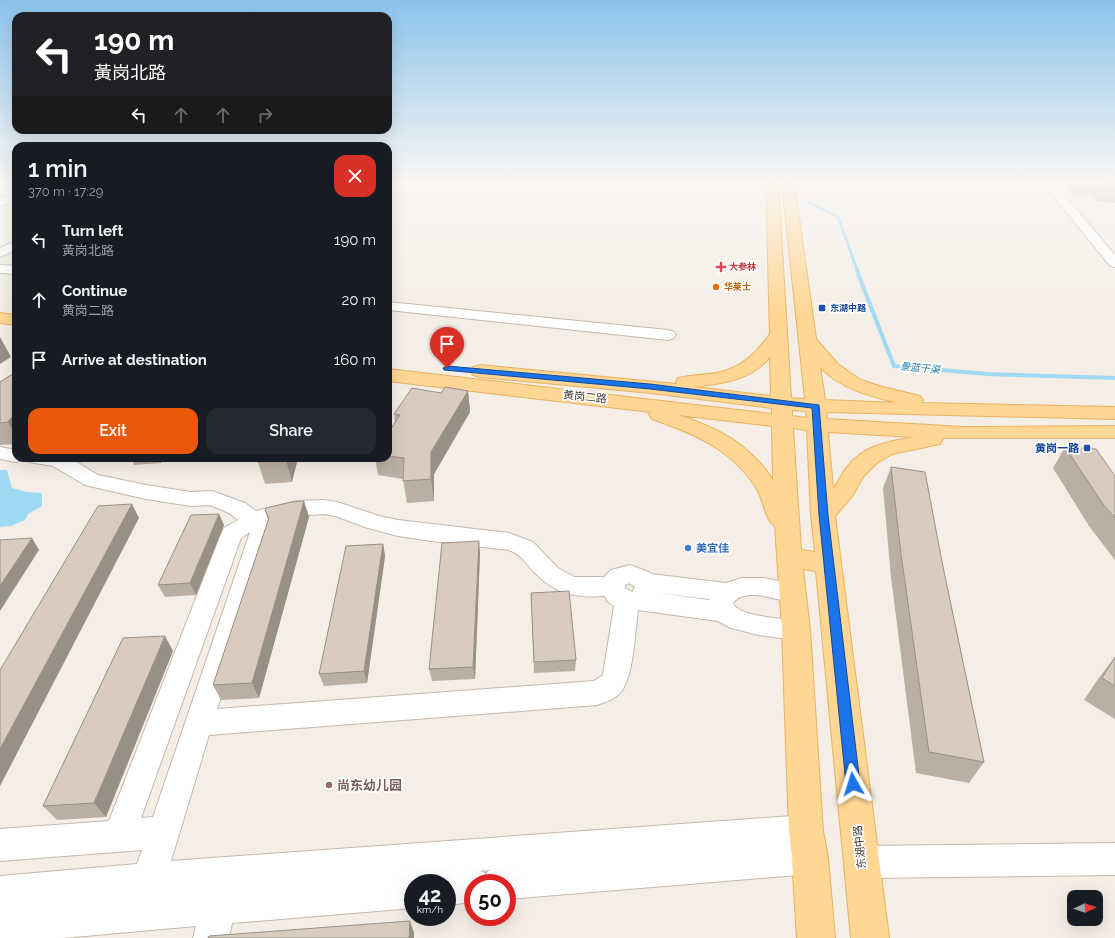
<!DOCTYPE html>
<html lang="en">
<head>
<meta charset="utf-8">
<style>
	body { margin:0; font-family:Raleway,"Noto Sans SC",sans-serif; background:#242831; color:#f1f3f6; height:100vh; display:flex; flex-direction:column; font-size:15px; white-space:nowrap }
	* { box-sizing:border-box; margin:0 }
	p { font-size:13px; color:#9ea1a6 }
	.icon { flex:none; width:22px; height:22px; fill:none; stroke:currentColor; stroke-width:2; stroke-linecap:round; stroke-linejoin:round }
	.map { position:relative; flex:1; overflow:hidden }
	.details { position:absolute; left:12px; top:142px; width:380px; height:320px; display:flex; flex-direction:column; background:#171b24; border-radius:12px; box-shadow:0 4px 16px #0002 }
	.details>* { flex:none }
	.top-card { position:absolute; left:12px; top:12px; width:380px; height:122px; border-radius:12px; box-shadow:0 4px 16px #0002; background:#202124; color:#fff; overflow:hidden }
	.needle { width:26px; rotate:86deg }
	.fabs { position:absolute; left:1067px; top:890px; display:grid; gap:8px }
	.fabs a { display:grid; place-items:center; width:36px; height:36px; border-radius:8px; background:#171b24; box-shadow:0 4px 16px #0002; font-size:20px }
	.speed { position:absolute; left:404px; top:874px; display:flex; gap:8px; font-size:20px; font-weight:700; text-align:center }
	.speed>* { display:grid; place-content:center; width:52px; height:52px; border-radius:50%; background:#171b24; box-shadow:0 4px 16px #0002; line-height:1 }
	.speed small { font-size:10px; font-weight:400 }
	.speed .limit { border:6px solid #d22; background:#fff; color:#111 }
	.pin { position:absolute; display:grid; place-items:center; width:34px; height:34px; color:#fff; margin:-41px -17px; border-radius:50% 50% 50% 0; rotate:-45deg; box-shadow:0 0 4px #0007 }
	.pin .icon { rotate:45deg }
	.me { position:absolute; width:44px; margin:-22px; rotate:354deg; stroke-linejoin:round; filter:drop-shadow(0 0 3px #0008) }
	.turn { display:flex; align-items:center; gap:14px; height:84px; padding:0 16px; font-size:18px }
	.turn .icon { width:52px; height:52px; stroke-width:2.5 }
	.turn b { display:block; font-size:28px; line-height:34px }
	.lanes { display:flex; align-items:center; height:38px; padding:0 16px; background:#0003; justify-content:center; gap:20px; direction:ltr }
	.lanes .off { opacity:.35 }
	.round { display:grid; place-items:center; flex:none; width:42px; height:42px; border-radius:12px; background:#242831 }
	.overview { display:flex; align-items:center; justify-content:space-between; height:68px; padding:0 16px }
	h1 { font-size:24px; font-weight:600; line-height:30px }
	.button { display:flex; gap:8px; margin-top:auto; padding:8px 16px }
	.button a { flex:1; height:46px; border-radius:12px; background:#ea580c; color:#fff; font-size:16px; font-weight:600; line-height:46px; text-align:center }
	.button a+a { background:#242831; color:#f1f3f6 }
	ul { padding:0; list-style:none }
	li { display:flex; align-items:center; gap:12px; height:60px; padding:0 16px }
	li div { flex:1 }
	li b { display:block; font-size:15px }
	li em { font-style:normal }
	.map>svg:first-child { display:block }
</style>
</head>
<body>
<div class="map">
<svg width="1115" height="938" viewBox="0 0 1115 938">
	<rect width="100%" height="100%" fill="#f4eee6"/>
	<path fill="#a0d9f3" d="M0,470H7L12,488L27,492L42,493V506L28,514L25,520L11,526L0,527Z"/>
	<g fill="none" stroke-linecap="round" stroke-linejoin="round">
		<path stroke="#a0d9f3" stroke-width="3" d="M808,202L838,217L858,272"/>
		<path stroke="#a0d9f3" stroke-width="4" d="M857,271L894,366L988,374L1115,378"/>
		<g stroke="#c3b8ab" stroke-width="2">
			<g id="minor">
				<path d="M1043,183H1054L1115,255V267L1110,266Z"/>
				<path d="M16,193V200L0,206V199Z"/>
				<path d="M16,241V250L0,257V248Z"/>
				<path d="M0,265L16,266V274L0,273Z"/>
				<path d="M388,302L668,330L674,332L676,335L674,338L668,340L388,310Z"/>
				<path d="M0,447L16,450V458H24L23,460L16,462L0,459Z"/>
				<path d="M26,458H70L98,475L146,485L191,492L212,491L245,503L256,511L297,501L324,500L337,502L379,516L398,520L509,533L533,542L558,568L574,577H604L611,570L630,565L649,572L651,574L726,583L742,578H763L800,585L804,592L800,599C798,599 794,601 791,601C774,601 746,586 733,603C739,619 789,617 805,623L809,630L805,637L796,640L759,635L731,628L718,621L638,610C635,630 634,676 621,692C615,699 606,702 597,705L209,735L171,861L806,815L817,820L822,831L817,842L814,843L822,846L826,858L822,870L810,874L507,899V883H473V902L447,905V883H432L435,876L440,874L417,876L425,879L427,883H413V908L232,923L229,938H193L196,926L63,938H0V876L137,864L142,850L0,861V829L109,821L221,534L224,528L238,520L229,513L210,505L191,506L146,499L85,485L53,466L29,462ZM324,514L335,516L368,528L398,536L431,541L509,550C520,554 526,563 534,572C555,594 575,598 605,596L607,601L614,606L603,675L594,681L217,709L273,533L267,523L297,516ZM250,532L153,817L141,818L241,538ZM629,583L635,587L632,592L625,588V585ZM658,593L709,599V600ZM491,870L488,871L486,876L485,873L480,871Z"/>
				<path d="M1115,843V875L862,878L850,874L846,862L850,850L862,846Z"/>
			</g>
		</g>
		<g stroke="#e8b25f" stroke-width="2">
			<g id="major">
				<path d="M766,183H778L791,398L805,399L782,183H794L816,339L838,364L859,379L879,386L920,396L923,400L921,403L1115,407V419L826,412L827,419L963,427L1115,426V438H943L940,444L892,454L877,463L863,477L853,495L835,516L889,938H851L816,571L803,569L810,630L823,831L828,858L835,938H797L792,858L789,831L782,630L775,526C766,522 763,500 758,491C734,450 695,434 652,419L649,415L651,412L388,381V369L772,414V408L651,393L480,377L473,375L471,371L473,367L480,365L677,384L676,382L678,378C691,375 703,375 716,373C741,369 756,353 770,334ZM770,357L771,396L695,387C724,383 751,380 770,357ZM820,367C841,389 869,396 898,403L825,400ZM792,410L806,411L807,418L792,416ZM678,415L772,426L773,480C749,444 719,428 678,415ZM793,428L807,430L811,515L815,552L801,550ZM828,432L914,437C887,442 864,445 846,468C841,475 838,483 833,489Z"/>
				<path d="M0,313L16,315V325L0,323Z"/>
			</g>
		</g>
		<use href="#minor" fill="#fff" fill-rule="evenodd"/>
		<use href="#major" fill="#ffd694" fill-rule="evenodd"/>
	</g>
	<g fill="#bbafa3">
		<path d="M1064,183H1115V203L1097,201L1093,196L1074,195Z"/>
		<path d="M16,367V444L0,445V382L16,372L14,368Z"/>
		<path d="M468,391L470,412L434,474V501L407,503L403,479L378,475L375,458H388V433L395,423L394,414L441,393Z"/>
		<path d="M1065,447L1115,476V560L1089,526L1053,468Z"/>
		<path d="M131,458H163L161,463L134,465Z"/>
		<path d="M248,458H298L292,482L265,484L258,462L259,460Z"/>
		<path d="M891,467L942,562L984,762L969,783L916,773L891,577L883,488Z"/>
		<path d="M304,501L309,517L259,698L221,700L213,685L268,520L265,510Z"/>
		<path d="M224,525L196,595L165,597L158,585Z"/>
		<path d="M383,544L385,556L367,683L324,686L319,674Z"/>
		<path d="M480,553L475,679L432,681L429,669Z"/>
		<path d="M531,593L576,660L575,671L534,673Z"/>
		<path d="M173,651L106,817L57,820L43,806Z"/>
		<path d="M1115,657V719L1084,700L1098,679Z"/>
	</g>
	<g fill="#988f85">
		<path d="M0,337L11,357L0,364Z"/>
		<path d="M468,391L470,412L434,474V501L431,479V452Z"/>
		<path d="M16,412V435L8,422Z"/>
		<path d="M159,458H163L161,463Z"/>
		<path d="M286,458H298L292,482L286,460Z"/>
		<path d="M304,501L309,517L259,698L252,683Z"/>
		<path d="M132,504L139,518L0,786V749Z"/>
		<path d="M219,514L224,525L196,595L190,583Z"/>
		<path d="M32,538L39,550L0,611V586Z"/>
		<path d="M479,541L480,553L475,679L473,667Z"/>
		<path d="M383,544L385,556L367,683L364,671Z"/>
		<path d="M165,636L173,651L106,817L94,803Z"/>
		<path d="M410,921L414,933V938H409Z"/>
	</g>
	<g fill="#d9ccbe" stroke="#988f85">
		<path d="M1102,183H1115V186L1104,185Z"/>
		<path d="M16,372V412L8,422L0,423V382Z"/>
		<path d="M445,387L468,391L431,452V479L403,481L404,458L388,456V433L400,415L394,414L412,388L441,393Z"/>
		<path d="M1065,447L1096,449L1115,476V518L1103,504Z"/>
		<path d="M259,458H286V460L258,462Z"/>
		<path d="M891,467L925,472L942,562L984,762L929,752L901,554Z"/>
		<path d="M304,501L252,683L213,685L269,518L265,510L266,508L292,502Z"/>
		<path d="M132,504L0,749V670L98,506Z"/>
		<path d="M219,514L190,583L158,585L191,515Z"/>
		<path d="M32,538L0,586V540Z"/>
		<path d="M479,541L473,667L429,669L442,543Z"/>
		<path d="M383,544L364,671L319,674L346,546Z"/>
		<path d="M569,591L576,660L534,662L531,593Z"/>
		<path d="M165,636L94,803L43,806L123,638Z"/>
		<path d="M1115,657V686L1102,678Z"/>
		<path d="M410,921L409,938H208L209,936Z"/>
	</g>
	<linearGradient id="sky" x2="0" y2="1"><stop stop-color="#8bc3ec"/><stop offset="0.58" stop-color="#faf7f4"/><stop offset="1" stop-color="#faf7f4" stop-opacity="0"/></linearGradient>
	<rect width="1115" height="314" fill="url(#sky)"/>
	<path fill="#1a73e8" stroke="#114b97" d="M447,366L650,384L819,405L828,515L860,784L858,788L853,790L848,788L846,784L819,515L812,408L650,389L444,370L443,368Z"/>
	<path fill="#e0444e" stroke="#fff" stroke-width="1.5" d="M719 261h4v4h4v4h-4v4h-4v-4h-4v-4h4z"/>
	<circle fill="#e8710a" stroke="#fff" stroke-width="1.5" cx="716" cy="287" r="4"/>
	<g fill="#1a4fb4" stroke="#fff" stroke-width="1.5">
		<rect x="818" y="304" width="8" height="8" rx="2"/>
		<rect x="1083" y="444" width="8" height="8" rx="2"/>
	</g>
	<circle fill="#3f7fe0" stroke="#fff" stroke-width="1.5" cx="688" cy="548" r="4"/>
	<circle fill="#8d6e63" stroke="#fff" stroke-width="1.5" cx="329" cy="785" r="4"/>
	<g text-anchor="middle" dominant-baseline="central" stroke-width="3.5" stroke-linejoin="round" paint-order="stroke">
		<g font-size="9" font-weight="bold" fill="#be3a42" stroke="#fff" text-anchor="start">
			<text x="729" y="267">大参林</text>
		</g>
		<g font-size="9" font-weight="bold" fill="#c56008" stroke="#fff" text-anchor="start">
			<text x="724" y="287">华莱士</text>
		</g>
		<g font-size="9" font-weight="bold" fill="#164399" stroke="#fff" text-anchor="start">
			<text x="830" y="308">东湖中路</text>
		</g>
		<g font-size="10" font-style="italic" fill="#287ea6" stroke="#fff">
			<text transform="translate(920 368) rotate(5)">景蓝干渠</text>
		</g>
		<g font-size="11" fill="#473e35" stroke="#fff">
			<text transform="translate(585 397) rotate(6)">黄岗二路</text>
			<text transform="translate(860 847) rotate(-96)">东湖中路</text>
		</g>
		<g font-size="11" font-weight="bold" fill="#164399" stroke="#fff" text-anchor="end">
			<text x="1079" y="448">黄岗一路</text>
		</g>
		<g font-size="11" font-weight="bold" fill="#366cbe" stroke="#fff" text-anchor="start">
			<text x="696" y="548">美宜佳</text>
		</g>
		<g font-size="13" font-weight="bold" fill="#785e54" stroke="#fff" text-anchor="start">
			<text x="337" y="785">尚东幼儿园</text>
		</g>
	</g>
</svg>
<div class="fabs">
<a><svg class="needle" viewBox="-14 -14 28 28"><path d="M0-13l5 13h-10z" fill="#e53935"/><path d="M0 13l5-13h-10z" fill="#9ea1a6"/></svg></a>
</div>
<div class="speed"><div>42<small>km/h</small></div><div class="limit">50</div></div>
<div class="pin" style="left:447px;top:368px;background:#d93025"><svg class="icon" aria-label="arrive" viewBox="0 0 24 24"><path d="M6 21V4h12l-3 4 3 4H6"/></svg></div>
<svg class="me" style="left:853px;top:784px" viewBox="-20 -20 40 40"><path d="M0-17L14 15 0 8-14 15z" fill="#1a73e8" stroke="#fff" stroke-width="4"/></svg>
<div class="top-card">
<div class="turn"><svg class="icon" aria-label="left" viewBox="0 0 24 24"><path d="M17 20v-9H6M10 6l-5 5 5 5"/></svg><div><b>190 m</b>黃岗北路</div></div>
<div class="lanes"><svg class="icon" aria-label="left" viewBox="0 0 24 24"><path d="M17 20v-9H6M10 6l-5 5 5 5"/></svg><svg class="icon off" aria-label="ahead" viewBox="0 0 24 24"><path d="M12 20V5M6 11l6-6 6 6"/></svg><svg class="icon off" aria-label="ahead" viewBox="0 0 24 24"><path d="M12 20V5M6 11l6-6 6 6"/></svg><svg class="icon off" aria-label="right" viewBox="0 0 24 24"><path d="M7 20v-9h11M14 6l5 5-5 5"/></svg></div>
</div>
<section class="details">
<div class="overview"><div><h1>1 min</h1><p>370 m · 17:29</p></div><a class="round" style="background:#d93025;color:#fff"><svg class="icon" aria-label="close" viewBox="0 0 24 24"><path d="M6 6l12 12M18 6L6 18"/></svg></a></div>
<ul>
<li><svg class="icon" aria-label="left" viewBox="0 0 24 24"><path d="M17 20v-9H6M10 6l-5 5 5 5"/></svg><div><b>Turn left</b><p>黃岗北路</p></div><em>190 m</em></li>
<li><svg class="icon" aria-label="ahead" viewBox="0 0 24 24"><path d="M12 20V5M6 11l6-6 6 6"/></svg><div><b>Continue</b><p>黄岗二路</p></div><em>20 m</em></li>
<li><svg class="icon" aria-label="arrive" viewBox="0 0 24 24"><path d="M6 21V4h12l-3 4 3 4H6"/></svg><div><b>Arrive at destination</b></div><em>160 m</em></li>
</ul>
<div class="button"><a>Exit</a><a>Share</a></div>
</section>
</div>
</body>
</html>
